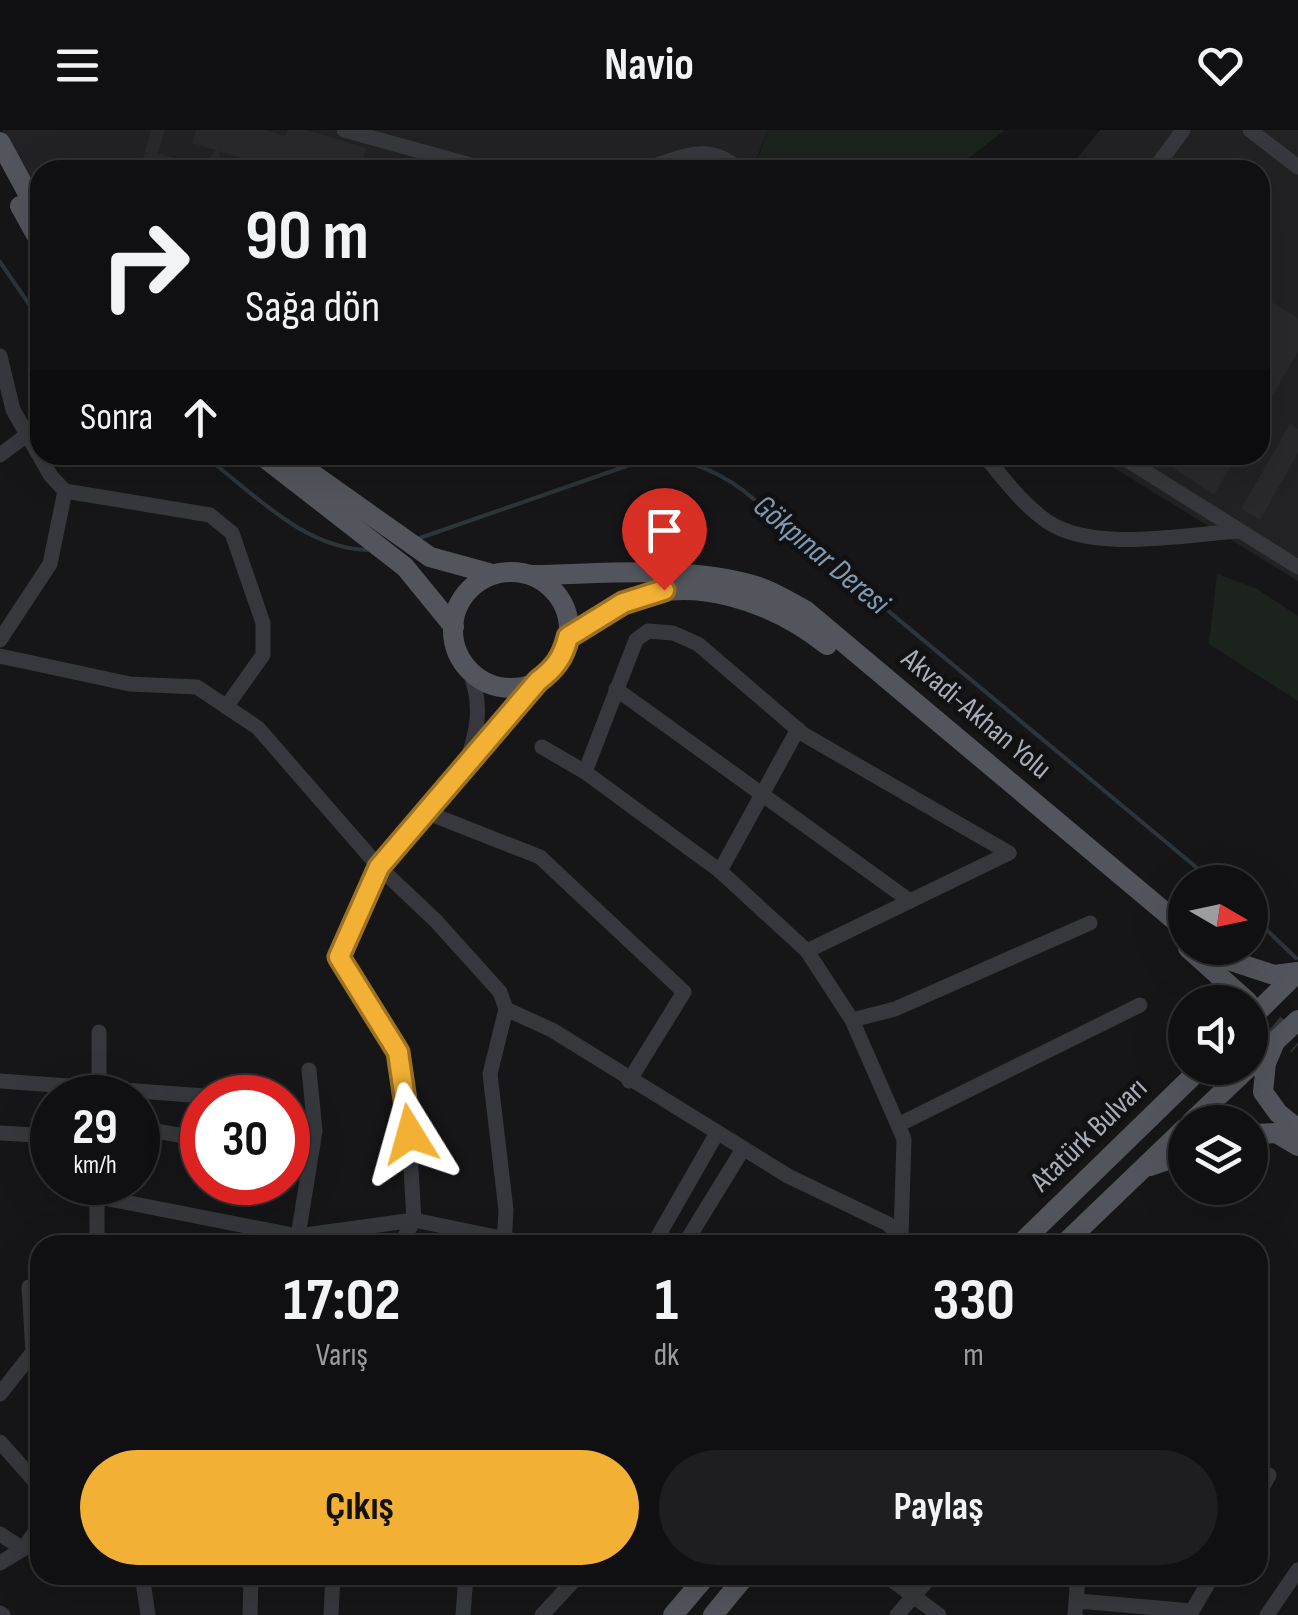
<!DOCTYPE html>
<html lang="tr">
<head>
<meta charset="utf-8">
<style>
	body { margin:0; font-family:"Sofia Sans Condensed",sans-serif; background:#1e1e20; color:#f1f3f6; height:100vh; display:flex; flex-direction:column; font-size:38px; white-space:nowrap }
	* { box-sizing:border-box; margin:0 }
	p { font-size:32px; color:#9c9d9f }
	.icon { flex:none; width:55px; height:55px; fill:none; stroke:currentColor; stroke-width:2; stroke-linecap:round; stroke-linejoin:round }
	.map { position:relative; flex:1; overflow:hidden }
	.panel { position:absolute; left:30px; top:1105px; width:1238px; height:350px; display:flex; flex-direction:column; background:#101012; border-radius:30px; box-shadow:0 10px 40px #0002,0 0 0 2px #303032 }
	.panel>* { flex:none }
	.guide { position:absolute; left:30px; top:30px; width:1240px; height:305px; border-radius:30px; box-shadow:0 10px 40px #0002,0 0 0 2px #303032; background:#101012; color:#f1f3f6; overflow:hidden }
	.needle { width:65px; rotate:99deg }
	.fabs { position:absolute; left:1168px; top:735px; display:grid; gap:20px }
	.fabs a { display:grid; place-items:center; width:100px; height:100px; border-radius:50%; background:#101012; box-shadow:0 10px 40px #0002,0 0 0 2px #303032; font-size:50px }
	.speed { position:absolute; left:30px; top:945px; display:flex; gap:20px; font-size:50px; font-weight:700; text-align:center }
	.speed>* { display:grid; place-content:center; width:130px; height:130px; border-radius:50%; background:#101012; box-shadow:0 10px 40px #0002,0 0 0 2px #303032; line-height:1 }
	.speed small { font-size:25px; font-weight:400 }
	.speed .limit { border:15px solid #d22; background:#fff; color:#111 }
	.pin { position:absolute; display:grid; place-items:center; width:85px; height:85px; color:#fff; margin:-102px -42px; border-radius:50% 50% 50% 0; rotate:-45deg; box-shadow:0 0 10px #0007 }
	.pin .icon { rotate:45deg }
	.me { position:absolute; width:110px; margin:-55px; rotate:352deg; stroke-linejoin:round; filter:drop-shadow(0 0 8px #0008) }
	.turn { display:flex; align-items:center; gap:35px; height:210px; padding:0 50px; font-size:45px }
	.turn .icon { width:130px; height:130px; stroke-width:2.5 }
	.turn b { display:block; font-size:70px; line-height:85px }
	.then { display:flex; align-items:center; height:95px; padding:0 50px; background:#0003; gap:20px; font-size:38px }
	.eta { display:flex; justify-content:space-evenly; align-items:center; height:170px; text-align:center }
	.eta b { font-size:60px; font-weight:700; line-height:70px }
	.action { display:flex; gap:20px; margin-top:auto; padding:20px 50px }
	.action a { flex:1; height:115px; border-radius:60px; background:#f2b134; color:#111; font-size:40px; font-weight:700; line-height:115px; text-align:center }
	.action a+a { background:#1e1e20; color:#f1f3f6 }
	header { display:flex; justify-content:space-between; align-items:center; height:130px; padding:0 50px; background:#101012; font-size:45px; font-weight:700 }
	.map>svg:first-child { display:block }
</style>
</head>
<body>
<header><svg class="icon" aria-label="menu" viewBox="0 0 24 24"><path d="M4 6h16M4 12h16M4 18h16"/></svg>Navio<svg class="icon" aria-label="heart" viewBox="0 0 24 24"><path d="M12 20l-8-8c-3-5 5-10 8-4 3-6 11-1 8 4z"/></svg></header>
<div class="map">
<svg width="1298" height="1485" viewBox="0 0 1298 1485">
	<rect width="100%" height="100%" fill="#161618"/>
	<g fill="#222225">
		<path d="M2,0H768L752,40H40V65Z"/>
		<path d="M1100,0H1298V451L1093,325H1260V40H1068Z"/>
	</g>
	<g fill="#1c231d">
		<path d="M768,0H1005L953,40H756L754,38Z"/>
		<path d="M1217,444L1257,459L1298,486V571L1209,514Z"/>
	</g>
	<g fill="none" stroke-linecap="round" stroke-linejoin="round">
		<g stroke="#2c353c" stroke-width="4">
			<path d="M0,132L40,190"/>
			<path d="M203,325C253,362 303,419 369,420"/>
			<path d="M417,409L641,331C680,325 713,338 744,361L1214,752"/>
			<path d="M1250,784L1296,828"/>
		</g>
	</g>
	<g fill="#29292c">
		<path d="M151,0H165L158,23L179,29L176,40L141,36Z"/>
		<path d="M196,0H266L285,6L287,0H307L366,18L363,27L377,31L374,40H280L219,21L222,40H200L216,20L192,13Z"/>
		<path d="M1260,165L1298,188V222L1260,286Z"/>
		<path d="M1290,294L1298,299V323L1260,390L1241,379Z"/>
		<path d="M1154,325H1237L1214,365Z"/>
	</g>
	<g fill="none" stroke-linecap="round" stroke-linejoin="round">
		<path stroke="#333438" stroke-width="20" stroke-dasharray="20 10" stroke-linecap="butt" d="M1251,875L1298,915"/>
		<g stroke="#37383d" stroke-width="15">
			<path d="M344,0L489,40"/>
			<path d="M1250,0L1298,37"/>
			<path d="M642,40C678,29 708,10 739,40"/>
			<path d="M1154,40L1183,0"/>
			<path d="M0,226L13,280L51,346L65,361L50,434L0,510"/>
			<path d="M0,325L28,304"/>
			<path d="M984,325C1003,348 1023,375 1048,392C1095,423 1186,404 1240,401"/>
			<path d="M1119,325L1298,437"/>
			<path d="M65,361L210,385L232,403L263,493V525L226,577"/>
			<path d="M0,526L130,554L197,557L258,598L379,737L436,791L500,862L506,879L552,900L788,1046L888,1094L910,1115"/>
			<path d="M469,540C484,576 477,604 464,640L537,551"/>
			<path d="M616,559L910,771"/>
			<path d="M542,617L585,642L720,741L807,821L852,890L904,1009L901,1106L892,1115"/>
			<path d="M585,642L636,510L648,501L673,503L698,514L803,604L1009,723"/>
			<path d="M428,683L540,727L684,862L629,951"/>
			<path d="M720,741L798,599"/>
			<path d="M807,821L1009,723"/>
			<path d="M852,890L895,879L1090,793"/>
			<path d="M0,951L205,966"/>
			<path d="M99,968V902"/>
			<path d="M898,995L1140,875"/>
			<path d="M138,998L202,1009"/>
			<path d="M0,1003L52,1006"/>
			<path d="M97,1052V1115"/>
			<path d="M99,1067L298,1106L414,1090L535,1115"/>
			<path d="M298,1106L315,1001L309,940"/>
			<path d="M400,1115L414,1090L409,1004L399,921L339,827L379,737L464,640"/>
			<path d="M504,1115L506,1080L490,944L506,879"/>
			<path d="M653,1115L717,1003"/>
			<path d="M684,1115L743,1019"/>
			<path d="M0,1264L33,1222L29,1157L40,1156"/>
			<path d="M0,1312L40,1357"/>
			<path d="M1258,1365L1269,1345"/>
			<path d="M0,1404L23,1419"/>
			<path d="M0,1433L23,1419L40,1395"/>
			<path d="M142,1445L148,1485"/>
			<path d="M885,1445L939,1485"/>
			<path d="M1078,1471L1192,1481L1213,1445"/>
			<path d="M0,1483L3,1485"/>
			<path d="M250,1485L251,1445"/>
			<path d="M331,1485L333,1445"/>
			<path d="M463,1485L466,1445"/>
			<path d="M542,1485L579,1445"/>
			<path d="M897,1485L932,1445"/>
			<path d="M1075,1485L1078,1445"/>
			<path d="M1267,1485L1298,1440"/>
		</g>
		<g stroke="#53555c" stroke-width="20">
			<path d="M0,12L40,86"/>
			<path d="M20,76L40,112"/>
			<path d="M261,325L405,437L454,497"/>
			<path d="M286,325L430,427L492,444"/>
			<circle cx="511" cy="500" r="58"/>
			<path d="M532,445C606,444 684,435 756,456C773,461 790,472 805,480L1185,799"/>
			<path d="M569,507C586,496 603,483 622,474C689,441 773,472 827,515"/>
			<path d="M1188,818L1248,872"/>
			<path d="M1219,827L1274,845L1298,842"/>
			<path d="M1250,889L1298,842"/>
			<path d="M1275,912L1266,933L1263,962L1278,983L1298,999"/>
			<path d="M1266,920L1298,890"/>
			<path d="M1191,992L1248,938"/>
			<path d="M1250,1004L1276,1003L1298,1016"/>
			<path d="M1150,1036L1185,1024"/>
			<path d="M1019,1115L1201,938"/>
			<path d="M1063,1115L1185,998"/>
			<path d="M673,1485L707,1445"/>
			<path d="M713,1485L746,1445"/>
		</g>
	</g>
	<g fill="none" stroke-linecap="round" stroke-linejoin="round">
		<g stroke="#9d7322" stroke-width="25">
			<path id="route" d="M410,1004L398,922L339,827L379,737L538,551C554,539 563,528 568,507L623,473L664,460"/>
		</g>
		<use href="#route" stroke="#f2b134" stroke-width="18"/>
	</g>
	<g text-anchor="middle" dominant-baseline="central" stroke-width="10" stroke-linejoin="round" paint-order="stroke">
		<g font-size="30" fill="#a8adb8" stroke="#111113">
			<text transform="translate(976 584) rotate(40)">Akvadi-Akhan Yolu</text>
			<text transform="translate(1089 1005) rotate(-44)">Atatürk Bulvarı</text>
		</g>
		<g font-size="32" font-style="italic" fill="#7f9bb3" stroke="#111113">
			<text transform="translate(821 425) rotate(40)">Gökpınar Deresi</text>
		</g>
	</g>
</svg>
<div class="fabs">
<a><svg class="needle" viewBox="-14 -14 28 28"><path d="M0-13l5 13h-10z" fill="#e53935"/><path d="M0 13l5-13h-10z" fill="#9c9d9f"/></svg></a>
<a><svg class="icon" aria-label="sound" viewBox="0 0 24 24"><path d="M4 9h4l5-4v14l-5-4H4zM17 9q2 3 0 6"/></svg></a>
<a><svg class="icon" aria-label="layers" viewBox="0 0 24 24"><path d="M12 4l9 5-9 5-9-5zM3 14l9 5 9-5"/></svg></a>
</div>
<div class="speed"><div>29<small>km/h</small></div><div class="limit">30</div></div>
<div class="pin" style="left:664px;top:460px;background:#d93025"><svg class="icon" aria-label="arrive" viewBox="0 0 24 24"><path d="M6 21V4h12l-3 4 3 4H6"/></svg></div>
<svg class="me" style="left:410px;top:1004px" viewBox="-20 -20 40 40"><path d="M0-17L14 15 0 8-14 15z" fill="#f2b134" stroke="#fff" stroke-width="4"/></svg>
<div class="guide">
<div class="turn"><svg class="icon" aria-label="right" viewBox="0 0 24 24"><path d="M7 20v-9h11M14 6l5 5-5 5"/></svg><div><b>90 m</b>Sağa dön</div></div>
<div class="then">Sonra<svg class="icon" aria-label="ahead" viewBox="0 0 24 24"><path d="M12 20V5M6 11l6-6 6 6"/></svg></div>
</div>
<section class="panel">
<div class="eta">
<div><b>17:02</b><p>Varış</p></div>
<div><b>1</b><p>dk</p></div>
<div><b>330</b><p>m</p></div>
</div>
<div class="action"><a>Çıkış</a><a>Paylaş</a></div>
</section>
</div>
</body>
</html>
